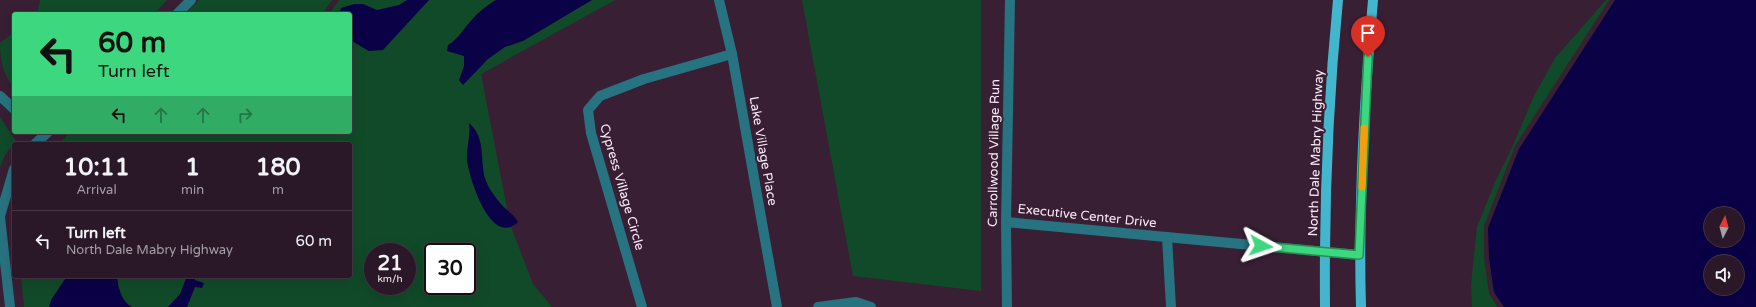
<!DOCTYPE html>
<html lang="en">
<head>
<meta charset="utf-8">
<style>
	body { margin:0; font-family:"Varela Round",sans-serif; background:#32202f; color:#f1f3f6; height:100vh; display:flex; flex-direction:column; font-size:15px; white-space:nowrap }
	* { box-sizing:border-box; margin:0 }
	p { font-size:13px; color:#a59fa7 }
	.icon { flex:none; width:22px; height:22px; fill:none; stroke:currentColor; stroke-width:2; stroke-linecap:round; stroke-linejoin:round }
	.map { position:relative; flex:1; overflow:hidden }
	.panel { position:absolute; left:12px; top:142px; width:340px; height:136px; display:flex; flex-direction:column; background:#2a1727; border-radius:4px; box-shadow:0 4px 16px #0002,0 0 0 1px #463644 }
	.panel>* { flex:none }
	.guide { position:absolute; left:12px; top:12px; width:340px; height:122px; border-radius:4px; box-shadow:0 4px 16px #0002,0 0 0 1px #463644; background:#3cd77e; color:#111; overflow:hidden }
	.needle { width:26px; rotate:6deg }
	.tools { position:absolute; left:1704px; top:207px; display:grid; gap:8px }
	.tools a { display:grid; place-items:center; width:40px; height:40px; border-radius:50%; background:#2a1727; box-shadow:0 4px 16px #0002,0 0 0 1px #463644; font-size:20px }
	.speed { position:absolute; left:364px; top:243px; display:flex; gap:8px; font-size:20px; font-weight:700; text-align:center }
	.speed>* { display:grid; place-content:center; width:52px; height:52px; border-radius:50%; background:#2a1727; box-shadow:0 4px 16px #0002,0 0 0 1px #463644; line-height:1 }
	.speed small { font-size:10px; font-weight:400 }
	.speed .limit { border:2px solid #111; border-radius:6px; background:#fff; color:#111 }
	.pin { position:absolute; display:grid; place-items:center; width:34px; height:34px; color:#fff; margin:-41px -17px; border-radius:50% 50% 50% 0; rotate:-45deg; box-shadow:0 0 4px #0007 }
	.pin .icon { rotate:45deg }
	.me { position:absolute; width:44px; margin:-22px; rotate:95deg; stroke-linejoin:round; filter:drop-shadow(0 0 3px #0008) }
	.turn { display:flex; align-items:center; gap:14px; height:84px; padding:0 20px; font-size:18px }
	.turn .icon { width:52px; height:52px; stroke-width:2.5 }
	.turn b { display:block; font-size:28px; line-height:34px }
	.lanes { display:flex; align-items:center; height:38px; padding:0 20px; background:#0003; justify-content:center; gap:20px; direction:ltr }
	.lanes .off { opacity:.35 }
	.eta { display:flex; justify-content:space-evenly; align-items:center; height:68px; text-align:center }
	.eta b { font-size:24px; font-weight:700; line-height:28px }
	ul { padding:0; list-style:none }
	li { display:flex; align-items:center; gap:12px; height:60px; padding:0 20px; border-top:1px solid #463644 }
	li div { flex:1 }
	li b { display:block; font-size:15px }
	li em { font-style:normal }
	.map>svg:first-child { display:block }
</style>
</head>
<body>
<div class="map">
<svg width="1756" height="307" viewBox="0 0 1756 307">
	<rect width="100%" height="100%" fill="#381f34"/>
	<g fill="#114a29" fill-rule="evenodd">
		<path d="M40,0H167L154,14H37Z"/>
		<path d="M199,0H332L322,14H185Z"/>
		<path d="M339,0H615L481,74L510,224L533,284L552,307H24L21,276H350V144H59L70,132H350V14H329ZM373,252H407V286H373ZM433,252H467V286H433Z"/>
		<path d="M802,0H981V291L853,276Z"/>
		<path d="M1606,0H1609L1515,146L1484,226V258L1489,293L1497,307H1472L1471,285L1477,227L1496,180L1510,152L1534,96L1555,58Z"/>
		<path d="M14,32V86C3,77 0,58 0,43Z"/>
		<path d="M0,117L17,143C9,146 3,158 0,167Z"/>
	</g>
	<g fill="#0a0147" fill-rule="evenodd">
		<path d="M407,0H429L383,50L369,51L350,40V14H339L341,8L354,4H363L377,10L399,5Z"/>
		<path d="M496,0H592L523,41L505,47L488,59L463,85L459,80L464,66V56L447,51L448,45C459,38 461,32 470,22C477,13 486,6 496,0Z"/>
		<path d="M1615,0H1756V307H1504L1494,292L1489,258L1488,228L1519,149ZM1711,214H1737V240H1711ZM1711,262H1737V288H1711Z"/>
		<path d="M469,123C487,138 479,162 486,181C489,189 496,198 501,204C507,211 514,214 518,222C491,248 469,178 467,160C466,148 471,136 469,123Z"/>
		<path d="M67,276H117C118,287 121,301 132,307H49L51,300Z"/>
		<path d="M187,276H194L195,280L204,283L202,288L195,287L187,307H168L180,294Z"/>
	</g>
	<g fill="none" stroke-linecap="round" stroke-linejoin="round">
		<g stroke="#287381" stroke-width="10">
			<path d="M719,0L732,54L777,307"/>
			<path d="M177,14L191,0"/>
			<path d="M0,96L14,109"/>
			<path d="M35,144L48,132"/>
			<path d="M0,216L14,169"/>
			<path d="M0,217L10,307"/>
			<path d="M1006,222L1359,255"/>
			<path d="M1167,237L1171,307"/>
			<path d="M642,307L591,133L588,110L600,96L644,79L732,54"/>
			<path d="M818,307L856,302L871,307"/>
			<path d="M1007,307L1006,222L1010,0"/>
		</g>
		<g stroke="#43b6cd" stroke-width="10">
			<path d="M1325,307C1324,204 1328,102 1338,0"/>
			<path d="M1361,307C1358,205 1364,102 1373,0"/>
		</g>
	</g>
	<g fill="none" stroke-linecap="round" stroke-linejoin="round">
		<g stroke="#278c52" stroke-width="10">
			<path id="route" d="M1261,246L1359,255L1368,57"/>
		</g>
		<use href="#route" stroke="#3cd77e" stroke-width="7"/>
		<path stroke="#f59e0b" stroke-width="7" d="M1362,187L1364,128"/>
	</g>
	<g text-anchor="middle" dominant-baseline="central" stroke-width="4" stroke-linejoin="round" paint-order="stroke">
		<g font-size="13" fill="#fae9f6" stroke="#381f34">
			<text transform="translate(763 151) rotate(80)">Lake Village Place</text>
			<text transform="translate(994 153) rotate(-89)">Carrollwood Village Run</text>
			<text transform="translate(1316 153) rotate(-88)">North Dale Mabry Highway</text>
			<text transform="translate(622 187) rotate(74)">Cypress Village Circle</text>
			<text transform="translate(1087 216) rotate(6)">Executive Center Drive</text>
		</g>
	</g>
</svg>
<div class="tools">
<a><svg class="needle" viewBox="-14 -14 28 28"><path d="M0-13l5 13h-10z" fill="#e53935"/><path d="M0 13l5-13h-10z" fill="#a59fa7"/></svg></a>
<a><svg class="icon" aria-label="sound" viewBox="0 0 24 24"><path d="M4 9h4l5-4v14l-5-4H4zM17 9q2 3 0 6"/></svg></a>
</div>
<div class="speed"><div>21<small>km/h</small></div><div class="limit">30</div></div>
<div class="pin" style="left:1368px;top:57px;background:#d93025"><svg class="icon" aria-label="arrive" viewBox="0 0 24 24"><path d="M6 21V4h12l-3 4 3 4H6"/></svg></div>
<svg class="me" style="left:1261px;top:246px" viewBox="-20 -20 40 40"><path d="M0-17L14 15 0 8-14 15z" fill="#3cd77e" stroke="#fff" stroke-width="4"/></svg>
<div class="guide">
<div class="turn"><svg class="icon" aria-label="left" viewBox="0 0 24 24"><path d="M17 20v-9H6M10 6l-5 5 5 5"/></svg><div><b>60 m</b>Turn left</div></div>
<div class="lanes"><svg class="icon" aria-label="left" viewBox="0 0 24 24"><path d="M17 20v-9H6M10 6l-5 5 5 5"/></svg><svg class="icon off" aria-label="ahead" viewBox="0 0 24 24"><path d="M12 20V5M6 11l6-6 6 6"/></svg><svg class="icon off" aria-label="ahead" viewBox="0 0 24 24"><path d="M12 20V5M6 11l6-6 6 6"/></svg><svg class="icon off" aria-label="right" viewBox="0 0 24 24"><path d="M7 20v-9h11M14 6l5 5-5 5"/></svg></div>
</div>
<section class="panel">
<div class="eta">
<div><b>10:11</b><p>Arrival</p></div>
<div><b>1</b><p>min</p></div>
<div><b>180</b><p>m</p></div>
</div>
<ul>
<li><svg class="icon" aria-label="left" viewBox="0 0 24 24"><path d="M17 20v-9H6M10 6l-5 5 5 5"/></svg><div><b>Turn left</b><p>North Dale Mabry Highway</p></div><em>60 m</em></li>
</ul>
</section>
</div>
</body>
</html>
